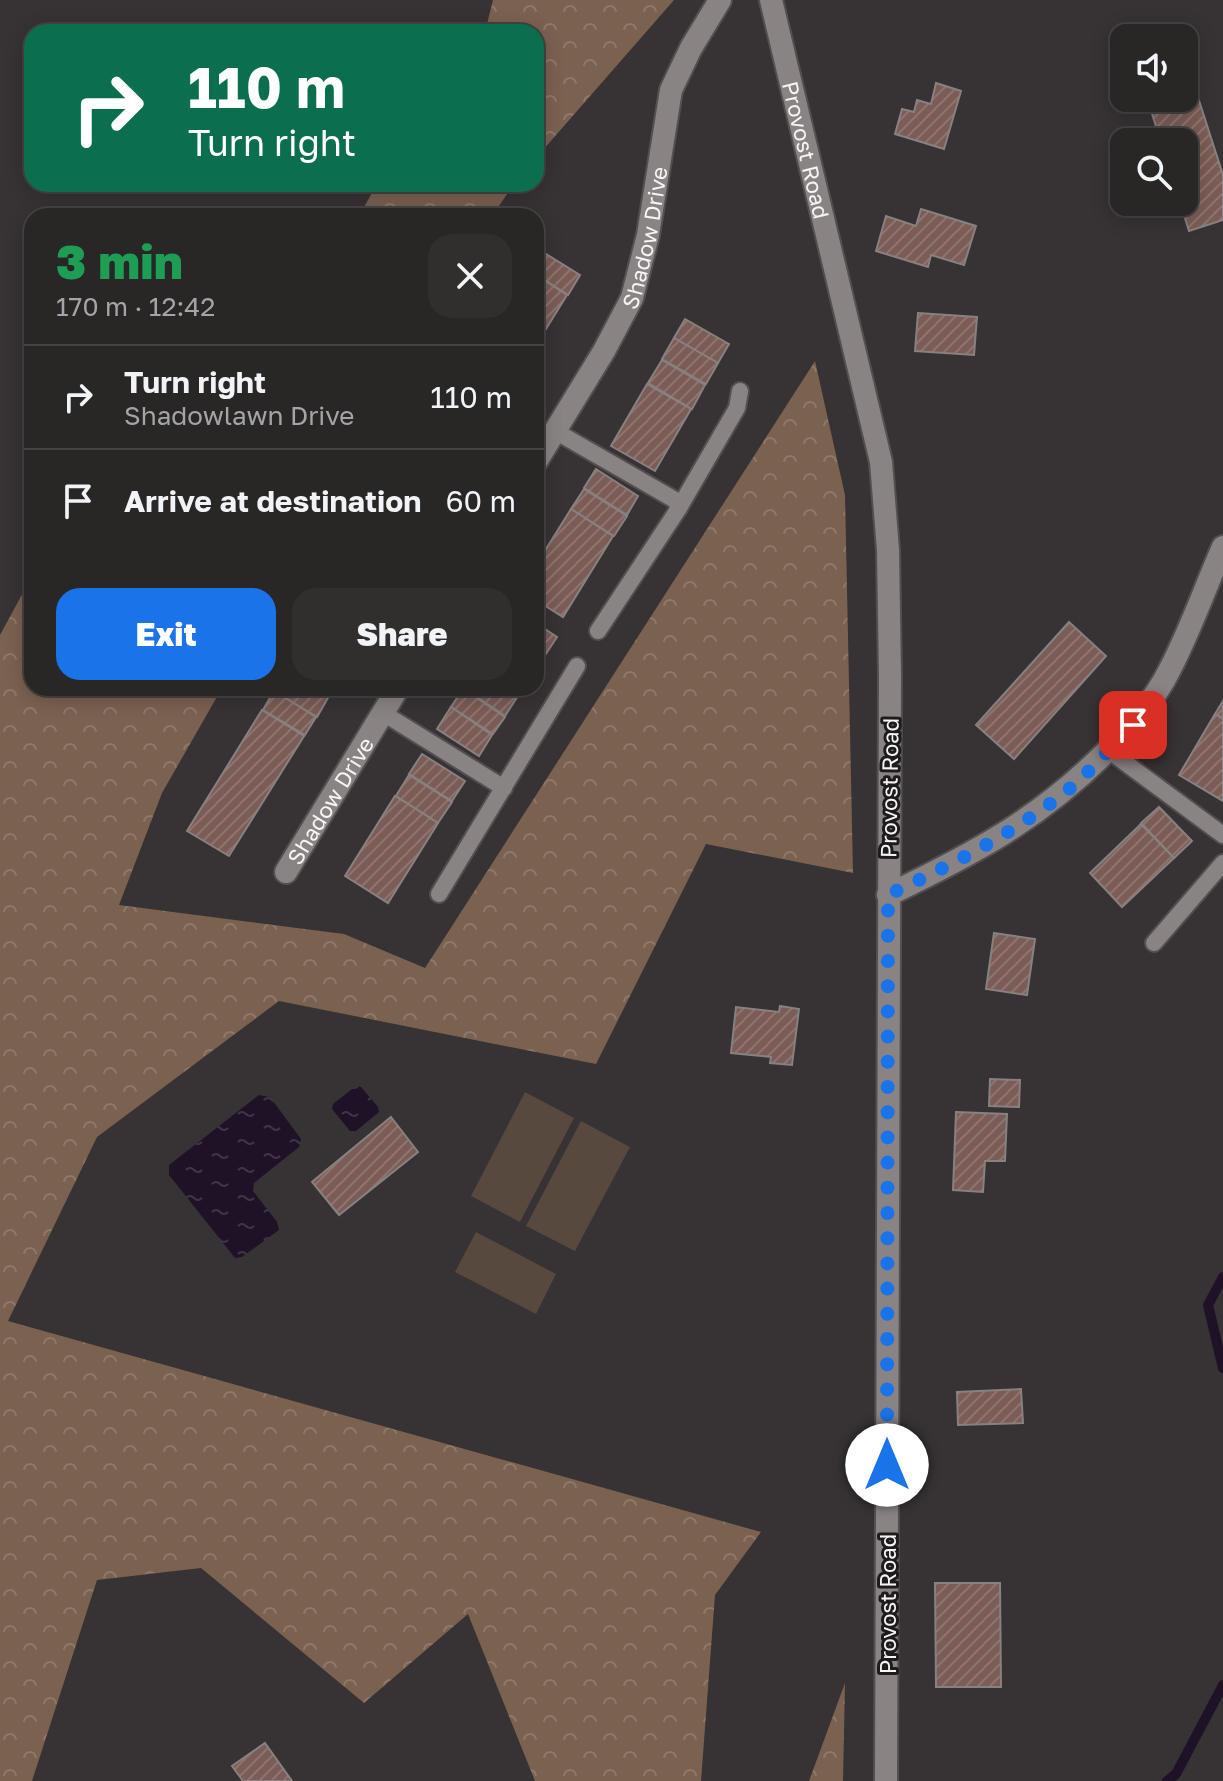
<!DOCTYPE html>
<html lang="en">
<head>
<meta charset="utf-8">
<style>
	body { margin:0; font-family:"Golos Text",sans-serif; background:#312e2e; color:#f1f3f6; height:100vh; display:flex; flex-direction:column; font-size:30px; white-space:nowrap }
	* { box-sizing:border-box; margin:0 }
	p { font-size:26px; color:#a5a5a7 }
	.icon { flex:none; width:44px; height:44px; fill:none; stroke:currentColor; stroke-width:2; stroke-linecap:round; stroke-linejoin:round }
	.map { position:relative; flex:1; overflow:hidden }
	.drawer { position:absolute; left:24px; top:208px; width:520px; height:488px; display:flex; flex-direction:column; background:#292626; border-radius:24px; box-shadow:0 4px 20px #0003,0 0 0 2px #454343 }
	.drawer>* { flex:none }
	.guide { position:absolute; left:24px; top:24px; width:520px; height:168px; border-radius:24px; box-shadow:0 4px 20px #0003,0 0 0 2px #454343; background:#0b6e4f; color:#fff; overflow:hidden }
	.controls { position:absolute; left:1110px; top:24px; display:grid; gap:16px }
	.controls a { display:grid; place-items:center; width:88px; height:88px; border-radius:16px; background:#292626; box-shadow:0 4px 20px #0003,0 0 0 2px #454343; font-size:40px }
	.pin { position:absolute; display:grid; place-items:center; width:68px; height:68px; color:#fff; margin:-34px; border-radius:16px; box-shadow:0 4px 12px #0006 }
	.me { position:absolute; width:88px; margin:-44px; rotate:0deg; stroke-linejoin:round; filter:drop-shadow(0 0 6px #0008) }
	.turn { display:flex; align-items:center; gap:28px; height:168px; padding:0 32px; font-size:36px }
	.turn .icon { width:104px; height:104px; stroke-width:2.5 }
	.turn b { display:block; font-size:56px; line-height:68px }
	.round { display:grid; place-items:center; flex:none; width:84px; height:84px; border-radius:24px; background:#312e2e }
	.summary { display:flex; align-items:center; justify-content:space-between; height:136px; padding:0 32px }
	h1 { font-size:48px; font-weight:800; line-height:60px; color:#1e9e55 }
	.cta { display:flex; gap:16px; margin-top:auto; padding:16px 32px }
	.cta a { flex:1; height:92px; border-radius:24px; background:#1a73e8; color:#fff; font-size:32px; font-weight:800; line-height:92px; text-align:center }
	.cta a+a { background:#312e2e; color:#f1f3f6 }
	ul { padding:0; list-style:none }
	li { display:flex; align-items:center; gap:24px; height:104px; padding:0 32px; border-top:2px solid #454343 }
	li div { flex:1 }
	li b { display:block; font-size:30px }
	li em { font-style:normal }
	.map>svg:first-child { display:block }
</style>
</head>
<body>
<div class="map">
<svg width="1223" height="1781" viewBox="0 0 1223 1781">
	<defs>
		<pattern id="forest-crowns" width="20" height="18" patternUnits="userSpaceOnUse" patternTransform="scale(2)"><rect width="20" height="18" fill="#7b6150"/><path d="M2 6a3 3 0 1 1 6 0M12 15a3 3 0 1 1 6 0" fill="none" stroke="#8e786a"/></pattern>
		<pattern id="water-ripples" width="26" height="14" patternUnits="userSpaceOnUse" patternTransform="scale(2)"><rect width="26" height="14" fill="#1f1227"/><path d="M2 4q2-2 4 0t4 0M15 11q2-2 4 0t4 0" fill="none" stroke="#403547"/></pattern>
		<pattern id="building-hatch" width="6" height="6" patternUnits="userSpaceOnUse" patternTransform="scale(2)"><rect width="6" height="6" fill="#7b5c56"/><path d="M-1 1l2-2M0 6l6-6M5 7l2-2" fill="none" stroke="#8e746f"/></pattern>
	</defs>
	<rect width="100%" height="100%" fill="#373233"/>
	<g fill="url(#forest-crowns)">
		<path d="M493,0H674L536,158V32H485Z"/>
		<path d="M377,184H514L492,216H359Z"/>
		<path d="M815,361L845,495L853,873L706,844L596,1064L279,1001L97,1137L8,1321L761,1532L715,1595L701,1781H535L468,1614L364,1703L201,1568L97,1580L32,1781H0V635L32,576V688H222L162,793L119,905L344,934L425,968Z"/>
		<path d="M845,1683L843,1781H809Z"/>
	</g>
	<g fill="#58493f">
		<path d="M525,1092L574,1118L520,1222L471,1196Z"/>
		<path d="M581,1121L630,1147L575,1251L526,1226Z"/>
		<path d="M476,1232L556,1274L536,1314L455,1272Z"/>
	</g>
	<g fill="url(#water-ripples)">
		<path d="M356,1086L361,1087L378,1107L379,1112L356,1131H350L332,1109L333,1104Z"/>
		<path d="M259,1095L270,1097L301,1139L299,1147L254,1183L253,1191L277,1222L279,1230L242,1257L235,1258L169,1175V1165Z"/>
	</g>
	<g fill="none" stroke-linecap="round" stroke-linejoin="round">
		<g stroke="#1f1227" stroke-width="10">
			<path d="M1223,1277L1208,1305L1223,1368"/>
			<path d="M1167,1781L1176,1774L1223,1685"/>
		</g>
	</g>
	<g fill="url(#building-hatch)" stroke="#878180" stroke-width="2">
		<path d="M1186,60L1223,175V220L1189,231L1180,202H1184V142H1161L1147,98H1184V61Z"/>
		<path d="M936,83L961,91L944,149L895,134L902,109L914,112L917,100L931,104Z"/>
		<path d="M921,209L976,226L964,265L931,255L928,267L876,251L886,216L916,226Z"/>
		<path d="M538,249L580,275L568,295L536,274Z"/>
		<path d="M536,275L567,295L536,345Z"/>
		<path d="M918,313L977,317L974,355L915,351Z"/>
		<path d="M685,319L729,344L718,363L674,338Z"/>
		<path d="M674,338L718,363L706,384L662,359Z"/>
		<path d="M662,360L705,385L692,409L648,383Z"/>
		<path d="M647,384L691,409L655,471L611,446Z"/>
		<path d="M596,469L638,496L627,515L584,488Z"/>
		<path d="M584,489L627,516L614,536L571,509Z"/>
		<path d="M571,509L613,536L563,617L536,600V565Z"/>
		<path d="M1069,622L1106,656L1014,759L976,725Z"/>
		<path d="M536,623L557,637L536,669Z"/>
		<path d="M276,688H316L329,696L317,717L274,691Z"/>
		<path d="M464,688H523L505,716Z"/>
		<path d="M463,689L505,717L493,734L451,707Z"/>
		<path d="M274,691L316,717L305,735L263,710Z"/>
		<path d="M1223,701V718L1215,714Z"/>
		<path d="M451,707L492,735L479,756L437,729Z"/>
		<path d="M262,710L304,736L229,856L187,831Z"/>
		<path d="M1215,714L1223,719V801L1179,775Z"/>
		<path d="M422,754L465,781L452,801L409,774Z"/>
		<path d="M409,775L452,802L438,823L396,796Z"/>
		<path d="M395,796L438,823L388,903L345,876Z"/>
		<path d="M1159,807L1192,841L1174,858L1141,823Z"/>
		<path d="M1141,824L1174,858L1122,907L1090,873Z"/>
		<path d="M994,933L1035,939L1027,995L986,989Z"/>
		<path d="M780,1006L799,1009L792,1065L770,1063L771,1057L731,1053L736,1007L779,1012Z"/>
		<path d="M990,1079L1020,1080L1019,1107L989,1106Z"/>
		<path d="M956,1112L1007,1114L1005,1161H985L983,1192L953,1190Z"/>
		<path d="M391,1117L418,1152L339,1215L312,1182Z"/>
		<path d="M1021,1389L1023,1423L958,1425L957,1392Z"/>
		<path d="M935,1583H1000L1001,1687H936Z"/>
		<path d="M265,1743L292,1781H243L232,1766Z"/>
	</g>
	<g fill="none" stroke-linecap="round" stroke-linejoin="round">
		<g stroke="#534e4f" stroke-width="20">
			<g id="service">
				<path d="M555,431L675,500L679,508L598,631"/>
				<path d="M679,508L737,408L740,391"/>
				<path d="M383,713L504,788"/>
				<path d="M1108,750L1223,835"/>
				<path d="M439,894L577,666"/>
				<path d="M1154,943L1223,863"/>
			</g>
		</g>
		<g stroke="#534e4f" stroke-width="26">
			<g id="minor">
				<path id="s1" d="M536,462L604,351L632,298L648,235L671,90L691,48L720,0"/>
				<path id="s2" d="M286,872L398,688"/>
				<path d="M888,895C973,854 1038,820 1106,752C1130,728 1154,701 1169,671C1190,631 1205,588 1223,547"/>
			</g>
		</g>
		<g stroke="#534e4f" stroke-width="26">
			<g id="tertiary">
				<path id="s3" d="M771,0L881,462L888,550L890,677L886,1781"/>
			</g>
		</g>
		<use href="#service" stroke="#898384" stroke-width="16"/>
		<use href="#minor" stroke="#898384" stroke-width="22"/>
		<use href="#tertiary" stroke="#898384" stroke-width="22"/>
	</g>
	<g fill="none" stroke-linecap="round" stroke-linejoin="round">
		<path stroke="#1a73e8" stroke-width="14" stroke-dasharray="0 25.2" d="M887,1465L888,895C951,865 1013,834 1068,790C1091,771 1112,746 1133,725"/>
	</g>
	<g text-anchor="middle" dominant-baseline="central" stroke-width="6" stroke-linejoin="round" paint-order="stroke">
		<g font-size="22" fill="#f7f4f4" stroke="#1d1b1b">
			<text stroke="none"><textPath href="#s3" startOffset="154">Provost Road</textPath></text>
			<text stroke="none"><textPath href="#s1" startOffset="252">Shadow Drive</textPath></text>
			<text transform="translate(889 788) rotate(-89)">Provost Road</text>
			<text stroke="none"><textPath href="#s2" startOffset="84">Shadow Drive</textPath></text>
			<text transform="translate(887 1604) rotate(-90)">Provost Road</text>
		</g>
	</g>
</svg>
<div class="controls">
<a><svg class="icon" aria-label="sound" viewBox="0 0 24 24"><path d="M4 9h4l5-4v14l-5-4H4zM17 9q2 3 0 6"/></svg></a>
<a><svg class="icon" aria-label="search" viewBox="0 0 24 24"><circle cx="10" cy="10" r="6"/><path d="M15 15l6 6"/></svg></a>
</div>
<div class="pin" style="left:1133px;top:725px;background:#d93025"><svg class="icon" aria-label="arrive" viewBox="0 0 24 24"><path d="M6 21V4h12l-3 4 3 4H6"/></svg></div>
<svg class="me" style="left:887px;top:1465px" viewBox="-20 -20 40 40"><circle r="19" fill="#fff"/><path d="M0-13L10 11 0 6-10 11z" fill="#1a73e8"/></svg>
<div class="guide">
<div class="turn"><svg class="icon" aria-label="right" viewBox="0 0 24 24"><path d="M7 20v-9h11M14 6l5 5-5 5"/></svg><div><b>110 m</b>Turn right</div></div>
</div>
<section class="drawer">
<div class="summary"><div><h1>3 min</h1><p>170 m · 12:42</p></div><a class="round"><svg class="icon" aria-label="close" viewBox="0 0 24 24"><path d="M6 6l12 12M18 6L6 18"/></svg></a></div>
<ul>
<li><svg class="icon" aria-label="right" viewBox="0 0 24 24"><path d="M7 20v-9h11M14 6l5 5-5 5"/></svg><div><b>Turn right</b><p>Shadowlawn Drive</p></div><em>110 m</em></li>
<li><svg class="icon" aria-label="arrive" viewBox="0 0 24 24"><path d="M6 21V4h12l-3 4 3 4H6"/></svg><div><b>Arrive at destination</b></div><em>60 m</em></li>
</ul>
<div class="cta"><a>Exit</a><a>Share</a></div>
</section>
</div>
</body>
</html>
